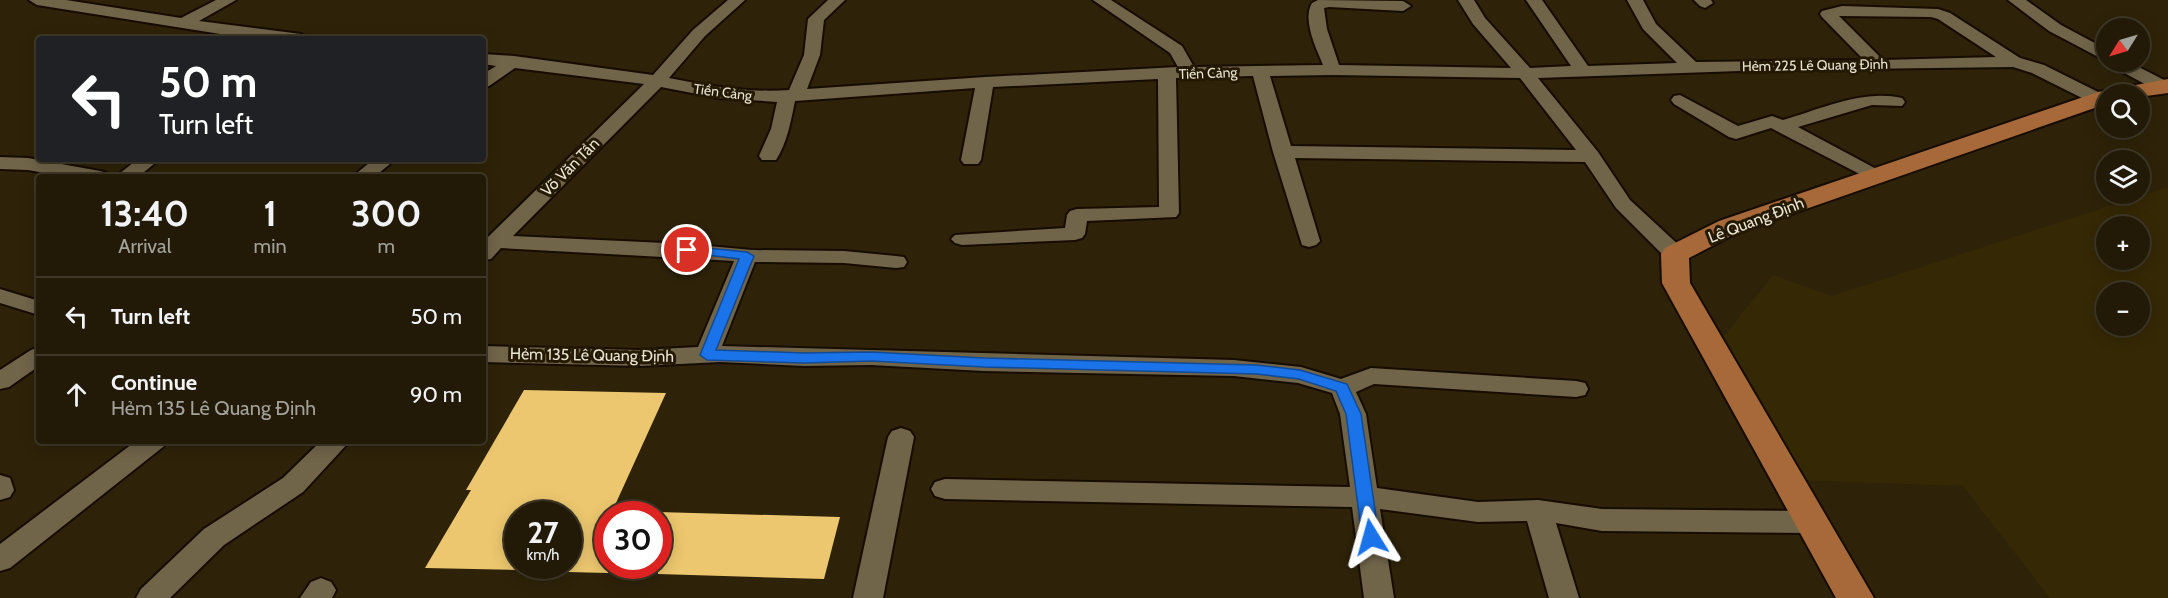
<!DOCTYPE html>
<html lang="en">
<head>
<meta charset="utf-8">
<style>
	body { margin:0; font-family:Cabin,sans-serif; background:#2e2715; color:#f1f3f6; height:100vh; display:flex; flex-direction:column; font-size:22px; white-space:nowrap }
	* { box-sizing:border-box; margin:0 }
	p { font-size:20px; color:#a2a19b }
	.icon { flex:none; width:33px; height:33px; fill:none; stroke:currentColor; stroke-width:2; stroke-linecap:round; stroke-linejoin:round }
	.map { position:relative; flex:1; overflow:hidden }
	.side { position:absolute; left:36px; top:174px; width:450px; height:270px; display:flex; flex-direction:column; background:#221a07; border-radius:6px; box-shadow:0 3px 15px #0003,0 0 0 2px #3f3828 }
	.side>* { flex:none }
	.guide { position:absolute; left:36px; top:36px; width:450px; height:126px; border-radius:6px; box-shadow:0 3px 15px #0003,0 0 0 2px #3f3828; background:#202124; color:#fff; overflow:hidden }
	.needle { width:39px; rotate:233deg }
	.fabs { position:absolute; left:2096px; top:18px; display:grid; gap:12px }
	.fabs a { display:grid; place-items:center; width:54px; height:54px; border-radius:50%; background:#221a07; box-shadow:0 3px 15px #0003,0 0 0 2px #3f3828; font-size:30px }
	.speed { position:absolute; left:504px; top:501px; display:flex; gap:12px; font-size:30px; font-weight:700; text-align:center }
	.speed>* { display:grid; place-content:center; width:78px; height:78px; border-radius:50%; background:#221a07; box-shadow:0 3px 15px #0003,0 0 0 2px #3f3828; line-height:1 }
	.speed small { font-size:15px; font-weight:400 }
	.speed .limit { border:9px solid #d22; background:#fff; color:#111 }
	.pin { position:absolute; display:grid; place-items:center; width:51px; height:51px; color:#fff; margin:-26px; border:3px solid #fff; border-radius:50%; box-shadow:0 2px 6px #0007 }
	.me { position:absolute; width:66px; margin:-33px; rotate:352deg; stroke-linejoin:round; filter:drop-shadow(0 0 4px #0008) }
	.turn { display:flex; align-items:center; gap:21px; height:126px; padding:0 24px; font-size:27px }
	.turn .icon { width:78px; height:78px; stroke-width:2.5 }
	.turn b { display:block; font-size:42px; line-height:51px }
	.eta { display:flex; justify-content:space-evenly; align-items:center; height:102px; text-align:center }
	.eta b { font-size:36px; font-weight:800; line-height:42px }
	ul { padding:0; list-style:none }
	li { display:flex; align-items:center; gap:18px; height:78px; padding:0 24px; border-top:2px solid #3f3828 }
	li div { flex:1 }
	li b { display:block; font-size:22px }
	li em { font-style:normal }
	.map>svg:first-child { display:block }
</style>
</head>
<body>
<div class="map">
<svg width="2168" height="598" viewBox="0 0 2168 598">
	<rect width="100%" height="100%" fill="#2e2309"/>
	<path fill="#352805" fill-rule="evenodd" d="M2168,187V598H2050L1963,486L1796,480L1720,341L1773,275L1832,296ZM2106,226H2139V260H2106ZM2106,292H2139V326H2106Z"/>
	<g fill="#ecc76f">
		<path d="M524,390L666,393L611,514H608V573L568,572V514H518V570L425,568L471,490H466Z"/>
		<path d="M658,512L840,517L824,579L658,574Z"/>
	</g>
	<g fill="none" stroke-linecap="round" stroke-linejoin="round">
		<g stroke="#160c00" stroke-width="4">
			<g id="minor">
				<path d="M29,0H66L181,18L216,0H236L199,21L301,34L309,39H252L37,5Z"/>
				<path d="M728,0H745L705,36L669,78C709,86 749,93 789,90L804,55L808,19L828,0H845L824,20L820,55L807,89L985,77L1178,67L1170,53L1093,0H1111L1182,46L1194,67L1323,65C1316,48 1302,20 1312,3L1318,0L1403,1L1411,6L1403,11L1329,7L1324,8L1327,29L1339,65L1511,68L1473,24L1458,0H1474L1485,18L1530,68L1571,66L1526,0H1542L1588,66L1677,63L1643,29L1627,0H1643L1656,24L1696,62L1864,60L1822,17L1820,14L1822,11L1842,6L1938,9L1950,13L2020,58L2044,65L2102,94L2105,98L2102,102H2090L2032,73L2013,67L1769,70L1538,78L1598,152L1630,200L1683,249L1686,254L1683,259L1675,260L1667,259L1616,208L1585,162L1295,158L1320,241L1316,245L1309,247L1302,245L1273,152L1253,76L1176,78L1179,213L1176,217L1087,221L1085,234L1082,238L1075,240L962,245L955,243L951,239L955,235L1065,228L1067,215L1070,211L1077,209L1159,207L1158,79L993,87L981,160L978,164H964L961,160L975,88L795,101C791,121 787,143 776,160H762L759,156L771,129L777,102L718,98L661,87L513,236L687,244L752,250L844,251L896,256L904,257L907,262L904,267L896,268L844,263L755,262L722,346L1234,360L1301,367L1341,379L1371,368L1576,381L1585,383L1588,389L1585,395L1576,397L1374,384L1356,392L1366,414L1377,488L1478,502L1538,500L1602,509L1813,511L1823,514L1827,522L1823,530L1813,533L1602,531L1556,523L1579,598H1549L1527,521L1478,522L1380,509L1394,598H1364L1352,507L945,499L935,496L931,489L935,482L945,479L1350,487L1340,414L1332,393L1298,383L1234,376L984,371L871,365L804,366L720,362L640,366L483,362V346L640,350L698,347L734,261L501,248L491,259L483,260V242L488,237L644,84L515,68L489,86L483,87V74L496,66L483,64V54L514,56L653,75L693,30ZM1839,16L1931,17L1938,19L1996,57L1883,60ZM1333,75L1520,78L1576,150L1291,146L1270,76Z"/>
				<path d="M1694,0H1711L1713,3L1705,8L1700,6Z"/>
				<path d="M2008,0H2026L2061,25L2106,49V61L2049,31Z"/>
				<path d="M2109,62H2129L2168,82V91H2158L2111,66Z"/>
				<path d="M1680,95L1738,126L1772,116L1783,120C1821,109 1863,89 1902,98L1905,102L1902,106L1872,105L1798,127L1882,172L1885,176L1882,180L1875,182L1771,128L1736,139L1729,137L1674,104L1671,100L1674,96Z"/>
				<path d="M0,157L28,158L100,171L107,173L110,177H68L28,170L0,169Z"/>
				<path d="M138,159H160L138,177H115Z"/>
				<path d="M374,159H396L374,177H352Z"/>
				<path d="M0,289L39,301V315L0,303Z"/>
				<path d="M39,347V366L9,387L0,389V370L31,350Z"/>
				<path d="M901,428L910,431L914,437L883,598H853L888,437L892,431Z"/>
				<path d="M136,441H167L163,447L10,568L0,571V544Z"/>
				<path d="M321,441H350L303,492L224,545L170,598H136L141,589L204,529L283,478Z"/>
				<path d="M0,475L10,478L14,490L10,497L0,500Z"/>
				<path d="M321,578L331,582L336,590L332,598H300L311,582Z"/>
			</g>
		</g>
		<g stroke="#160c00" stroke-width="4">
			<path id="major" d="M2168,79V93L2139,97V94H2106V104L1737,233L1689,258L1690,283L1874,598H1836L1662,283L1661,254L1665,248L1719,221L2098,92Z"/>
		</g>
		<use href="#minor" fill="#706449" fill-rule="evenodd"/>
		<use href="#major" fill="#a76939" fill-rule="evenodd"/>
	</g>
	<path fill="#1a73e8" stroke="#114b97" stroke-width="1.5" d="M687,246L747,252L754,256L716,350L804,353L871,352L984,358L1256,365L1300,370L1347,384L1361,414L1379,537L1377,542L1371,544L1365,542L1362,537L1346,414L1336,391L1299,379L1256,374L984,367L871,361L804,363L707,360L700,355L739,259L682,252L680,250L682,247Z"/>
	<g text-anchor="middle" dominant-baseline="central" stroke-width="6" stroke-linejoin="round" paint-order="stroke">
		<g font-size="14" fill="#ebe4d5" stroke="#241a02">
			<text transform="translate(1815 65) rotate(-1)">Hẻm 225 Lê Quang Định</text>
			<text transform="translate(1208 73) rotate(-2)">Tiền Cảng</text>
			<text transform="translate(723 92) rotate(7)">Tiền Cảng</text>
		</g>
		<g font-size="16" fill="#ebe4d5" stroke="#241a02">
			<text transform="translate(570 167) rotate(-45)">Võ Văn Tần</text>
			<text transform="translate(1756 220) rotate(-21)">Lê Quang Định</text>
			<text transform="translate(592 355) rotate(1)">Hẻm 135 Lê Quang Định</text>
		</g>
	</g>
</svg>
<div class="fabs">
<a><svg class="needle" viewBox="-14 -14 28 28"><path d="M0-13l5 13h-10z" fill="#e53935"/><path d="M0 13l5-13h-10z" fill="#a2a19b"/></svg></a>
<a><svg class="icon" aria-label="search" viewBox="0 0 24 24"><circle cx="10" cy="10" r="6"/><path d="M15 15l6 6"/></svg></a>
<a><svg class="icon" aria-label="layers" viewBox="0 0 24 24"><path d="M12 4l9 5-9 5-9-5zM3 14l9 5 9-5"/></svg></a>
<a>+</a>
<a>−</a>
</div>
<div class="speed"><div>27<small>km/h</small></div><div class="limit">30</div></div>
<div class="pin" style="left:687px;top:250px;background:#d93025"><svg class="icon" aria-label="arrive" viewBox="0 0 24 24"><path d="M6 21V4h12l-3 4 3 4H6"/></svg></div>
<svg class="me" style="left:1371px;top:537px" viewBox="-20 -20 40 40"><path d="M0-17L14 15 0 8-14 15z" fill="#1a73e8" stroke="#fff" stroke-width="4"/></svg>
<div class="guide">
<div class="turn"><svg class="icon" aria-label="left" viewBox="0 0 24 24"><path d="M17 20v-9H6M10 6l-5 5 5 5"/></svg><div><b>50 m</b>Turn left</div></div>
</div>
<section class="side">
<div class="eta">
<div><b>13:40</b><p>Arrival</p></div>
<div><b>1</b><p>min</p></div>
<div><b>300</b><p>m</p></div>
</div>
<ul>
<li><svg class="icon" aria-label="left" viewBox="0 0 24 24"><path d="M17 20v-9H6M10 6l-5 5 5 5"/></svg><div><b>Turn left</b></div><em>50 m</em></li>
<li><svg class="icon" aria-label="ahead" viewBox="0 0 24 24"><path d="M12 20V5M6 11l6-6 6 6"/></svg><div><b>Continue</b><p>Hẻm 135 Lê Quang Định</p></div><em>90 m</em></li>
</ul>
</section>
</div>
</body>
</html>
